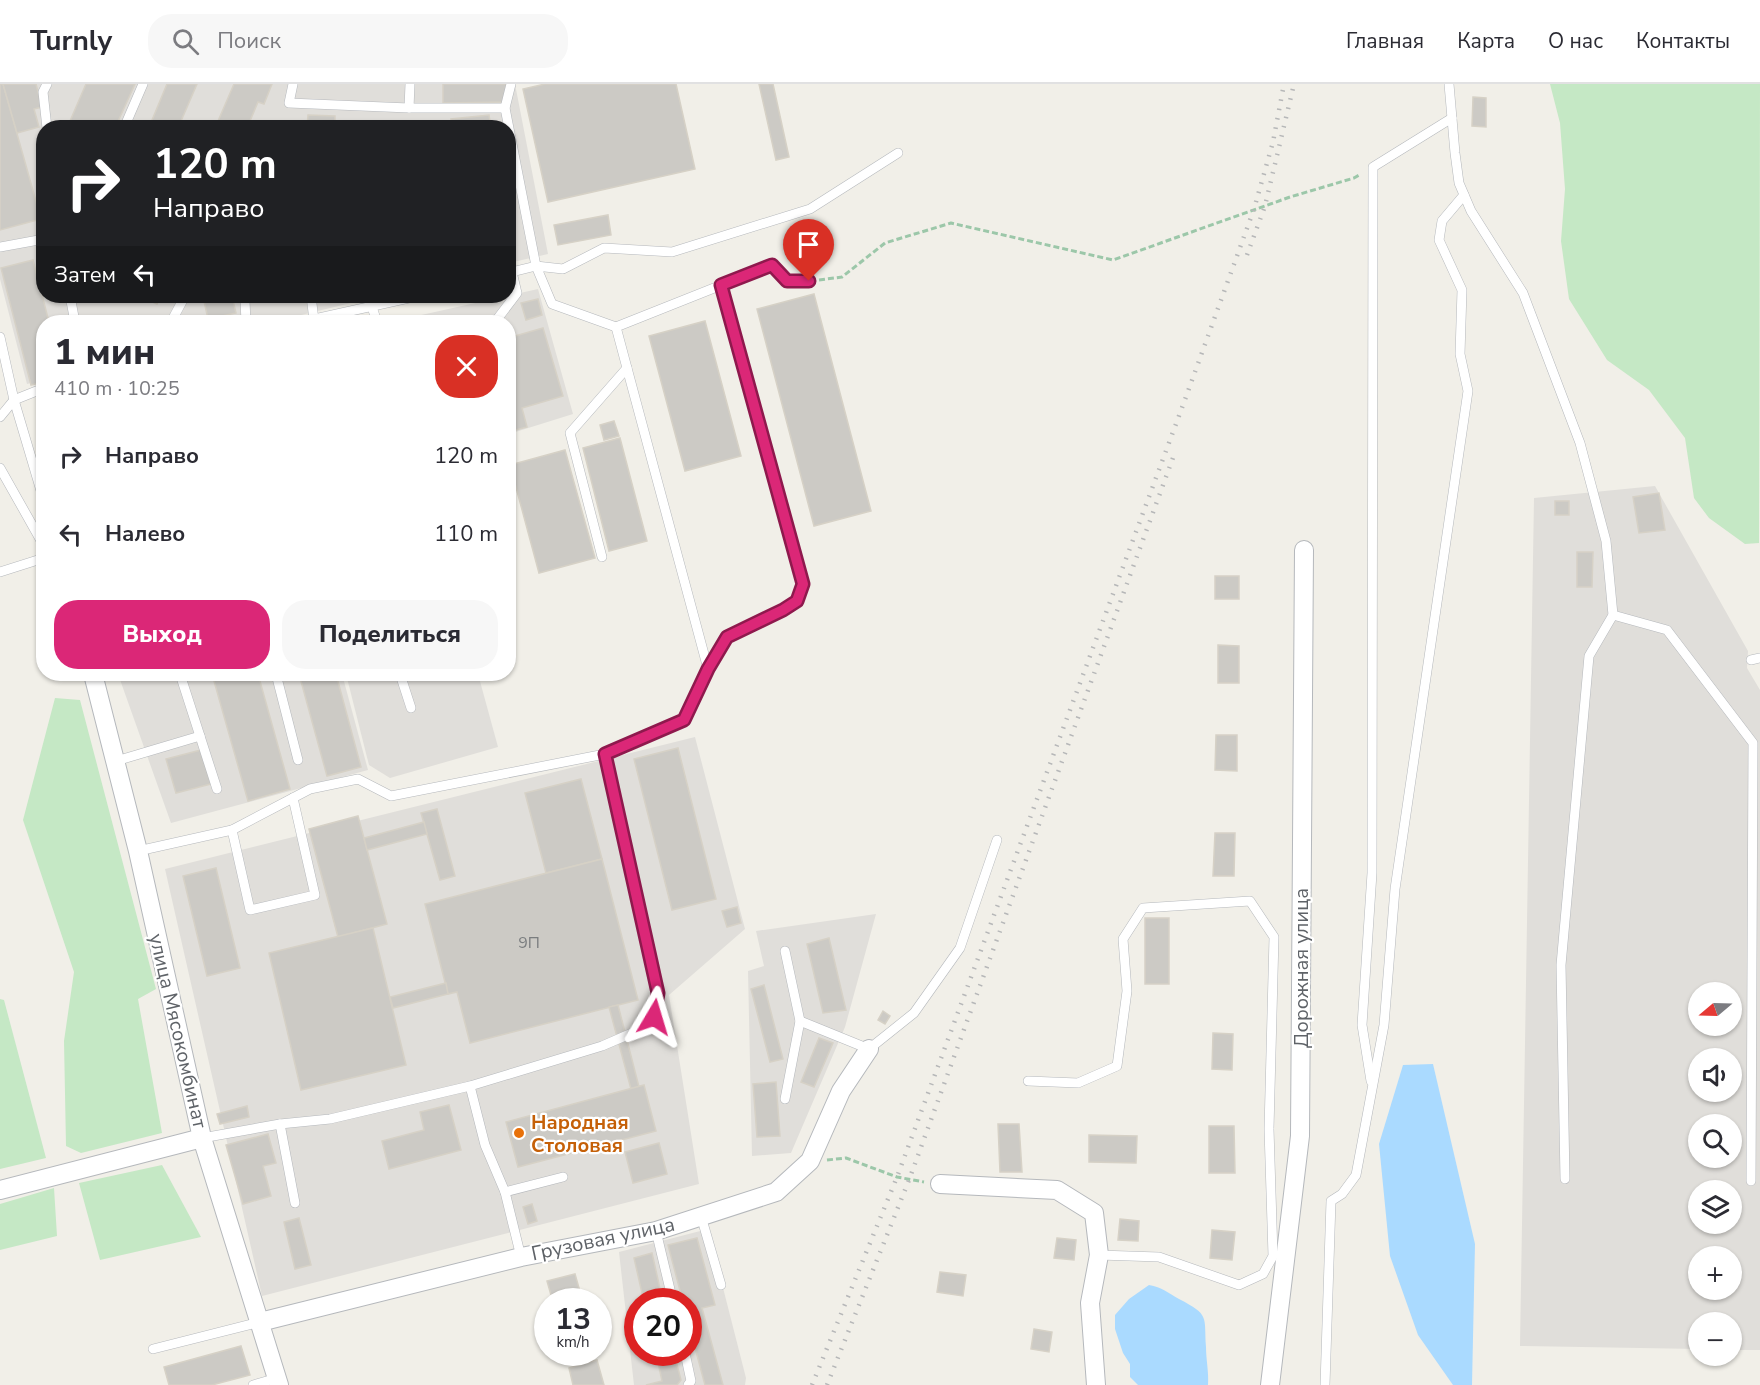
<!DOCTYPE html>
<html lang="ru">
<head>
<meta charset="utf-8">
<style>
	body { margin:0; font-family:"Nunito Sans",sans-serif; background:#f7f7f7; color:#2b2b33; height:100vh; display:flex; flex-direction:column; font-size:22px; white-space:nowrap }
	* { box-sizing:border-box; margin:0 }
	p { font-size:20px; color:#7c7c81 }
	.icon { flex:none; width:33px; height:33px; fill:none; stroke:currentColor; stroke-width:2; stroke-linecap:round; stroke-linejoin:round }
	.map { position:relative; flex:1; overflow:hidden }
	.drawer { position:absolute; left:36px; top:231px; width:480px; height:366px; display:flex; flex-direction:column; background:#fff; border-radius:24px; box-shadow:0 2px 4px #0004 }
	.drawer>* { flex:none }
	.hud { position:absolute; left:36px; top:36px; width:480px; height:183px; border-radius:24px; box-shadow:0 2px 4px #0004; background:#202124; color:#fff; overflow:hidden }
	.needle { width:39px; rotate:251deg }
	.controls { position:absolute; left:1688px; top:898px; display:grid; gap:12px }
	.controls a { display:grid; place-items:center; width:54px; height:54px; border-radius:50%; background:#fff; box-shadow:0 2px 4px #0004; font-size:30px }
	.speed { position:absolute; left:534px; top:1204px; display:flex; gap:12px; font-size:30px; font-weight:700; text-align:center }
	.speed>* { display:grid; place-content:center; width:78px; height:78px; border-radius:50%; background:#fff; box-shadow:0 2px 4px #0004; line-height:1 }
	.speed small { font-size:15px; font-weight:400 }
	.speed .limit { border:9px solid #d22; background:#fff; color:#111 }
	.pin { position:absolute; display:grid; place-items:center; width:51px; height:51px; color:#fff; margin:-62px -26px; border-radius:50% 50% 50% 0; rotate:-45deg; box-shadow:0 0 6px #0007 }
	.pin .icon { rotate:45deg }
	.me { position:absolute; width:66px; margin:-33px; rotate:7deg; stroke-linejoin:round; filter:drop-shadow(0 0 4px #0008) }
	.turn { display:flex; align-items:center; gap:21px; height:126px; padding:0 18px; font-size:27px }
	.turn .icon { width:78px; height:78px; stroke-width:2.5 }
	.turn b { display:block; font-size:42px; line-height:51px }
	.then { display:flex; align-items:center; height:57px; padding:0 18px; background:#0003; gap:12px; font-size:22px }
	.round { display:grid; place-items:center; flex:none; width:63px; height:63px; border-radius:24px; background:#f7f7f7 }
	.headline { display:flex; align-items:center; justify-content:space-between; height:102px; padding:0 18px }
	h1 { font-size:36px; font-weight:800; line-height:45px }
	.button { display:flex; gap:12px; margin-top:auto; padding:12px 18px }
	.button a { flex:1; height:69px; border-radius:24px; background:#db2777; color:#fff; font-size:24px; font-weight:800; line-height:69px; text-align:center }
	.button a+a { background:#f7f7f7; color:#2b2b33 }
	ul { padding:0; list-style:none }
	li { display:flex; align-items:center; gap:18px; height:78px; padding:0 18px }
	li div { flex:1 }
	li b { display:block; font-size:22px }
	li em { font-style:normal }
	header { display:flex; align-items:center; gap:36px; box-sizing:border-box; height:84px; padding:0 30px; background:#fff; border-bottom:2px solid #e1e1e2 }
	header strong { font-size:28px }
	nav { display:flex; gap:33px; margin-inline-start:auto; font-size:21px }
	.search { width:420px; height:54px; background:#f7f7f7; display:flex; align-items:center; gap:15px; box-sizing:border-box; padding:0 21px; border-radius:24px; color:#7c7c81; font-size:22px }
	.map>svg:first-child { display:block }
</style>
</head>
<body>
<header>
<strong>Turnly</strong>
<div class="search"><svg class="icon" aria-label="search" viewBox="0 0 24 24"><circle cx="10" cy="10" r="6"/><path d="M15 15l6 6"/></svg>Поиск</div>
<nav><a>Главная</a><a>Карта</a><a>О нас</a><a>Контакты</a></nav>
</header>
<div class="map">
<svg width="1760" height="1301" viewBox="0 0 1760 1301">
	<rect width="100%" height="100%" fill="#f1efe8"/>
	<g fill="#e0deda" fill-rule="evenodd">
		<path d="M0,0H515L548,170L509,179L508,44H44V212H380L272,238H44L43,296L27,300L0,195Z"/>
		<path d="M538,205L573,330L509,350L508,238H390Z"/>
		<path d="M1655,402L1748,567L1747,584L1760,606V1266H1731V1239H1698V1265L1520,1262L1534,414ZM1698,909H1731V942H1698ZM1698,975H1731V1008H1698ZM1698,1041H1731V1074H1698ZM1698,1107H1731V1140H1698ZM1698,1173H1731V1206H1698Z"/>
		<path d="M118,590H342L368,686L171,739Z"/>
		<path d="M346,590H478L498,663L390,694L369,681Z"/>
		<path d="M695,653L745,845L669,911L699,1100L262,1212L165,785Z"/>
		<path d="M876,830L845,943L791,1069L752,1072L748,887L764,882L756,847Z"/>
		<path d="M708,1145L746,1294L745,1301H634L619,1168ZM638,1218H688V1269H638Z"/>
	</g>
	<g fill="#c5e8c5">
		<path d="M1550,0H1760L1759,459L1745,460L1709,434L1694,414L1685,354L1649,306L1607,276L1569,215L1561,157L1565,105L1560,39Z"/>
		<path d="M55,614L80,616L156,905L138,915L162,1049L81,1069L66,1062L64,957L74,888L23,736Z"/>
		<path d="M0,915L4,916L46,1074L0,1085Z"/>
		<path d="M162,1081L201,1153L100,1176L79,1099Z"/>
		<path d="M54,1104L57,1152L0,1166V1120Z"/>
	</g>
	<g fill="#aadaff">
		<path d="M1433,980L1475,1160L1472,1301H1453L1418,1251L1390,1172L1379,1060L1403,981Z"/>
		<path d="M1149,1201C1162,1203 1168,1209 1179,1215C1210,1231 1204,1232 1206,1263C1206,1276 1209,1288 1208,1301H1138L1130,1293V1280L1123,1269L1115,1245V1231L1129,1215Z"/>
	</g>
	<g fill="#cccac5" stroke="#d6d1c6" stroke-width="1.5">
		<path d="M0,0H3L41,135L0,146Z"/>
		<path d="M3,0H36L42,23L34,25L39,43L17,49Z"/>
		<path d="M86,0H135L115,44H67Z"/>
		<path d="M167,0H197L178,44H156L150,41Z"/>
		<path d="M234,0H272L264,20L258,18L247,44H215Z"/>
		<path d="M443,0H506V18L443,19Z"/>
		<path d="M545,0H676L695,85L548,118L523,5Z"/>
		<path d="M759,0H773L789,73L776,76Z"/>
		<path d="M1473,13L1486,14V43L1472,42Z"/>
		<path d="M308,31L335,32V44H307Z"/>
		<path d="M489,31L491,44H452L451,35Z"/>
		<path d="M608,131L611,151L558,161L554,141Z"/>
		<path d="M33,176L49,238H44V298L31,301L1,184Z"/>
		<path d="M814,210L871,427L814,442L757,225Z"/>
		<path d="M139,212H161L157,220Z"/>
		<path d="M226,212H232L236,229L208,235L204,217Z"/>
		<path d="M538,215L542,231L526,236L521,219Z"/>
		<path d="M705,237L741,372L685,387L649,252Z"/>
		<path d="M543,244L563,312L522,324L527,343L508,348V254Z"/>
		<path d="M614,337L619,352L604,356L600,341Z"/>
		<path d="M620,354L647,457L609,467L583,364Z"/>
		<path d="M565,366L595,474L539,489L510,381Z"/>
		<path d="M1659,409L1665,446L1639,449L1633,413Z"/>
		<rect x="1555" y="417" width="14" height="14"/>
		<path d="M1577,468H1593L1592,503H1577Z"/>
		<rect x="1215" y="492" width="24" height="23"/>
		<path d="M1218,561L1239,562V599H1218Z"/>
		<path d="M212,590H258L290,705L248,717Z"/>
		<path d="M299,590H336L361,683L327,692Z"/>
		<path d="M412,590H436L414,596Z"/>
		<path d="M1216,651H1237V687L1215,686Z"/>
		<path d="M678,664L716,815L672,826L634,675Z"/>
		<path d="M201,666L211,700L176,709L166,675Z"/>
		<path d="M581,695L602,775L546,789L525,709Z"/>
		<path d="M437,725L455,792L440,796L421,729Z"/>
		<path d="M358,732L387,840L338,853L309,745Z"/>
		<path d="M424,738L427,750L367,766L364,754Z"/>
		<path d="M1215,749H1235L1234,792H1213Z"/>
		<path d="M602,775L638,916L470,959L457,908L448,910L425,820Z"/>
		<path d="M216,784L240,884L207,892L183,792Z"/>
		<path d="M737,823L741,839L727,843L722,827Z"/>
		<rect x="1145" y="834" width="24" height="66"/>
		<path d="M373,844L406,981L301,1006L269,869Z"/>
		<path d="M829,854L846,926L823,929L807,860Z"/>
		<path d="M446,899L448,910L393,924L390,913Z"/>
		<path d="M764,901L783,975L770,978L751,905Z"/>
		<path d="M618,921L639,1003L631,1005L609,923Z"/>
		<path d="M883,927L890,932L885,940L878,936Z"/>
		<path d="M1213,949L1233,950L1232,986L1212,985Z"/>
		<path d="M819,954L833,959L814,1003L801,998Z"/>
		<path d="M776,998L780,1052L757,1053L753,1000Z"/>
		<path d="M644,1001L656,1047L518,1083L506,1038Z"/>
		<path d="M449,1021L461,1066L389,1085L382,1057L424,1046L420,1028Z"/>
		<path d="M247,1022L249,1033L220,1040L217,1030Z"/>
		<path d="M998,1040H1019L1022,1088H1000Z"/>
		<path d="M1209,1042H1234L1235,1089H1209Z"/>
		<path d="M268,1050L276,1079L263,1082L271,1112L243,1120L226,1061Z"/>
		<path d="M1089,1051L1137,1052L1136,1079L1089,1078Z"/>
		<path d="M659,1059L667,1090L633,1099L625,1068Z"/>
		<path d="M532,1120L537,1137L528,1140L523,1123Z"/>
		<path d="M299,1134L311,1181L295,1185L284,1138Z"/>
		<path d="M1120,1135L1139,1137L1138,1157L1118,1156Z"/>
		<path d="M1212,1146L1235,1148L1232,1176L1210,1174Z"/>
		<path d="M697,1154L715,1221L702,1224L723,1301H705L688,1238V1218H683L668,1161Z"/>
		<path d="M1057,1154L1076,1156L1074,1176L1054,1174Z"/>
		<path d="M652,1169L663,1218H644L634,1174Z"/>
		<path d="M940,1188L966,1191L963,1212L937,1208Z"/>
		<path d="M575,1190L583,1218H553L547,1197Z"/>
		<path d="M1034,1245L1052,1248L1049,1268L1031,1265Z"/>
		<path d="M241,1262L250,1291L212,1301H169L164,1283Z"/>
		<path d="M656,1269H674L681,1296L677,1301H646L662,1297Z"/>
		<path d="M597,1276L604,1301H573L569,1284Z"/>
	</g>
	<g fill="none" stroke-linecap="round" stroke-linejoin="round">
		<g stroke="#b5b8bc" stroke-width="10">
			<g id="lane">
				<path d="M47,0L43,8L47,44"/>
				<path d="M293,0L289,19L409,24"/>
				<path d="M410,0L409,24H505"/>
				<path d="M1449,0L1455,69L1459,99L1471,127L1523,209L1580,359L1606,457L1613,531L1589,572L1561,881L1565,1095"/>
				<path d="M124,44L143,0"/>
				<path d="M0,163L44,155"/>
				<path d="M508,189L536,182L505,24L511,0"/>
				<path d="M70,212L75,238"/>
				<path d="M242,212L245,217L246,238"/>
				<path d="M311,212L314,236"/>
				<path d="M372,223L377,238"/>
				<path d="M171,238L185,212"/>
				<path d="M301,238L418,212"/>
				<path d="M495,238L517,209L512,188"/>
				<path d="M616,243L552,220L536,182L563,185L604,164L672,168L810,125L898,69"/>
				<path d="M0,253L14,316L44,417"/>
				<path d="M627,284L708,585"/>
				<path d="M0,333L14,316L44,304"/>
				<path d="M0,384L44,462"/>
				<path d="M602,473L570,349L627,284L616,243L772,181L787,197H809"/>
				<path d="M0,488L44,474"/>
				<path d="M1613,531L1667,546L1753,659L1751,1097"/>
				<path d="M1751,576L1760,574"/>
				<path d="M180,590L217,705"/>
				<path d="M276,590L298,676"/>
				<path d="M400,590L411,624"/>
				<path d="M605,670L684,636L708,585L727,553L783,526L797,517L803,500L721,201"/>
				<path d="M116,677L200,652"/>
				<path d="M232,746L250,826L315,811L293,714"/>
				<path d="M138,767L232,746L310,705L358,695L391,712L605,670L658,909L654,933L639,946L602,962L470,1002L330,1035L280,1040L202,1054"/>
				<path d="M800,937L869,965L914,929L960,864L997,756"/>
				<path d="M1028,997L1078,999L1117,982L1127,907L1123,855L1143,824L1250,817L1274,853L1269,1045L1273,1172L1263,1190L1239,1201L1159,1173L1099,1171"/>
				<path d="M1371,997L1362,941L1372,789L1373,83L1452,34"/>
				<path d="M470,1002L485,1061L505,1108L563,1093"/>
				<path d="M785,1015L800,937L785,867"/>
				<path d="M280,1040L295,1119"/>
				<path d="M505,1108L521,1173"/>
				<path d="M701,1132L721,1201"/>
				<path d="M656,1147L673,1218"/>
				<path d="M153,1265L260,1238"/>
				<path d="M685,1269L691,1297L688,1301"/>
				<path d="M253,1301L277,1294"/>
				<path d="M1325,1301L1331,1117L1342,1110L1356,1091L1384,941L1395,805L1468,307L1460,270L1462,206L1439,156L1442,137L1464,111"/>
			</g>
		</g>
		<g stroke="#b5b8bc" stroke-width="20">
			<g id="street">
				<path d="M93,590L138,767L202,1054L279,1301"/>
				<path d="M940,1100L1057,1106L1094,1129L1099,1171L1090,1219L1096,1301"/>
				<path d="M0,1106L202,1054"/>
				<path d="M260,1238L521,1173L656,1147L776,1108L810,1077L841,1007L869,965"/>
				<path d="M1270,1301L1300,1052L1304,466"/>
			</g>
		</g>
		<g stroke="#9cc7a9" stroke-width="3" stroke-dasharray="6 3" stroke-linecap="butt">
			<path d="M819,196L842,193L885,159L951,139L1113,176L1290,113L1354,94L1361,90"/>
			<path d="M827,1076L846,1074L897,1093L924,1098"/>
		</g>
		<use href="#lane" stroke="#fff" stroke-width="9"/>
		<use href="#street" stroke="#fff" stroke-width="18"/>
		<g stroke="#b6b7b8" stroke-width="4.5" stroke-dasharray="1.5 8" stroke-linecap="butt">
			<path d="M1247,171L1265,122L1294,0"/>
			<path d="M812,1301L897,1093L1183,321L1254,125L1273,58L1284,0"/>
			<path d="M827,1301L909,1096L1174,371"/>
		</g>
	</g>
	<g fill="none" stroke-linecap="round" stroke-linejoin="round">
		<g stroke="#8e194d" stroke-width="15">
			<path id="route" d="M654,933L658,909L605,670L684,636L708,585L727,553L783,526L797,517L803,500L721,201L772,181L787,197H809"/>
		</g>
		<use href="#route" stroke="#db2777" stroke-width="10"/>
	</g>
	<circle fill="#e8710a" stroke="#fff" stroke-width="2" cx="519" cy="1049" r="6"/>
	<g text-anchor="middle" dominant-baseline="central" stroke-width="4.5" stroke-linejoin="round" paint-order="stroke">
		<g font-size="16" fill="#7a7d7f">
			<text x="529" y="859">9П</text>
		</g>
		<g font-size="20" fill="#5f6368" stroke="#fff">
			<text transform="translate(1301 884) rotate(-90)">Дорожная улица</text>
			<text transform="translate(178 947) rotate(77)">улица Мясокомбинат</text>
			<text transform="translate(603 1155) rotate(-12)">Грузовая улица</text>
		</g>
		<g font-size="20" font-weight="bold" fill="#c56008" stroke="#fff" text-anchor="start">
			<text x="531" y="1038">Народная<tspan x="531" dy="23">Столовая</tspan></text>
		</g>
	</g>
</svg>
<div class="controls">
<a><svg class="needle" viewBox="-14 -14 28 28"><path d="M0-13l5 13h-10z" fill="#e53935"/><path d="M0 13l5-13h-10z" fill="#7c7c81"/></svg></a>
<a><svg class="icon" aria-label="sound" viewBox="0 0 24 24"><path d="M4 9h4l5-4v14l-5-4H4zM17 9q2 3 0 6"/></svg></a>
<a><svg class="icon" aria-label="search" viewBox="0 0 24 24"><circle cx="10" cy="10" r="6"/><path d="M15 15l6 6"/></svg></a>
<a><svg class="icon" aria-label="layers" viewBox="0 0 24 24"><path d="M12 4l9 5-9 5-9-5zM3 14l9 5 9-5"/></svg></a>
<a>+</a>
<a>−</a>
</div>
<div class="speed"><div>13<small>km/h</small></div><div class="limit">20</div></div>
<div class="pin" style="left:809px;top:197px;background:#d93025"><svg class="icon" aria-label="arrive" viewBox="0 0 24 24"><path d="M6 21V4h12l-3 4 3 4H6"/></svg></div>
<svg class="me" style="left:654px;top:933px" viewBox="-20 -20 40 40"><path d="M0-17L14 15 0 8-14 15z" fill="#db2777" stroke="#fff" stroke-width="4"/></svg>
<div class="hud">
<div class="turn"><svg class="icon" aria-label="right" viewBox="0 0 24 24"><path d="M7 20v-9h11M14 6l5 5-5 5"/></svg><div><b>120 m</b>Направо</div></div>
<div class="then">Затем<svg class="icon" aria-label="left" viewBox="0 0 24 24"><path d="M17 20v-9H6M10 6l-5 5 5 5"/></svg></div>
</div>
<section class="drawer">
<div class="headline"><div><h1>1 мин</h1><p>410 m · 10:25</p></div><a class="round" style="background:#d93025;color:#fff"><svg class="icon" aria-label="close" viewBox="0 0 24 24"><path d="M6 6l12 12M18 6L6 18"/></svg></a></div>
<ul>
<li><svg class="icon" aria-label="right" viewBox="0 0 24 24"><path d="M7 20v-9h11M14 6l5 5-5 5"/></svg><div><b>Направо</b></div><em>120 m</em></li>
<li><svg class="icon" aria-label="left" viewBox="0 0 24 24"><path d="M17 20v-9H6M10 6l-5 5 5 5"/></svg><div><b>Налево</b></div><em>110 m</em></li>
</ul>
<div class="button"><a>Выход</a><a>Поделиться</a></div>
</section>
</div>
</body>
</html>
